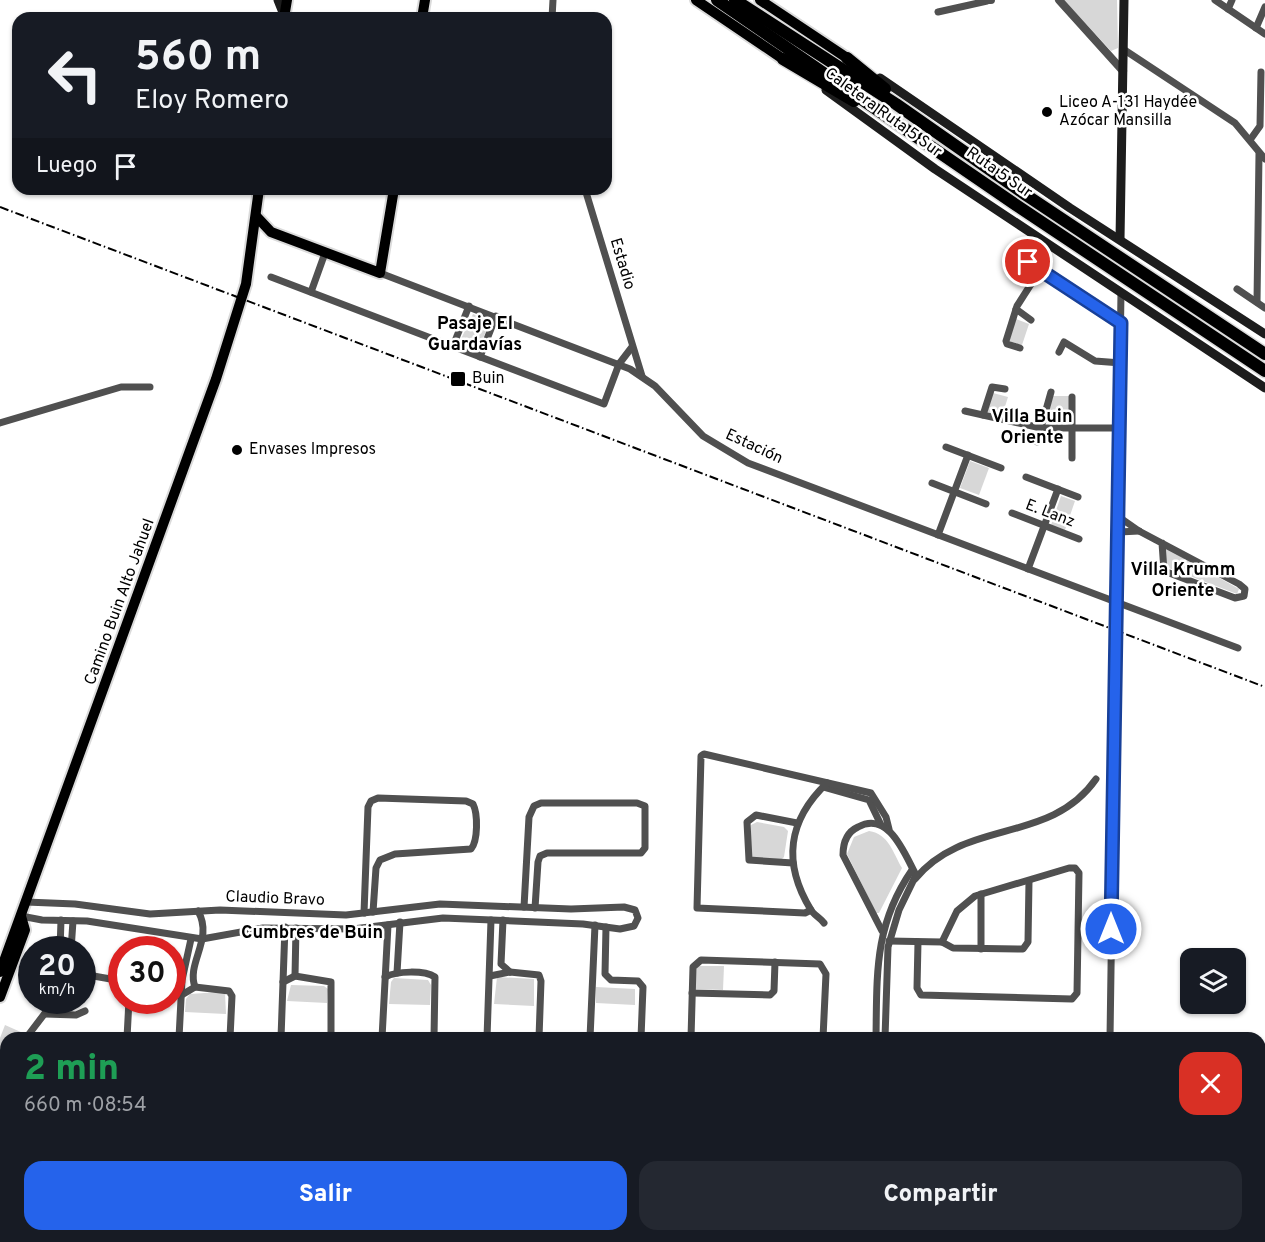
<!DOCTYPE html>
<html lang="es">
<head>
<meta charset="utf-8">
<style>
	body { margin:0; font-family:Overpass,sans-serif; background:#242831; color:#f1f3f6; height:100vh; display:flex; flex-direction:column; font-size:22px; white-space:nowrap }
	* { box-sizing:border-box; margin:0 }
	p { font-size:20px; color:#9ea1a6 }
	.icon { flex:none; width:33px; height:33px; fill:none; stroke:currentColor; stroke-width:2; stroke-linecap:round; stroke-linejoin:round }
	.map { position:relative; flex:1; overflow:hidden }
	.side { position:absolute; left:0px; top:1032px; width:1266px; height:210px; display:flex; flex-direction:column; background:#171b24; border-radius:18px 18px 0 0; box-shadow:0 2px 4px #0004 }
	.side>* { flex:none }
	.guide { position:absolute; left:12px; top:12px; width:600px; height:183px; border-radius:18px; box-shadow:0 2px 4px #0004; background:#171b24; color:#f1f3f6; overflow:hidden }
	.controls { position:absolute; left:1180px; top:948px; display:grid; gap:12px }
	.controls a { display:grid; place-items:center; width:66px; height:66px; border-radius:12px; background:#171b24; box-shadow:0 2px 4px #0004; font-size:30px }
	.speed { position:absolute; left:18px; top:936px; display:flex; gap:12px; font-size:30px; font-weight:700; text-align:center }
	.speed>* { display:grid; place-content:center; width:78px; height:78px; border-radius:50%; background:#171b24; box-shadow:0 2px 4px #0004; line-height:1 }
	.speed small { font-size:15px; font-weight:400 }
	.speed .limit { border:9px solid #d22; background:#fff; color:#111 }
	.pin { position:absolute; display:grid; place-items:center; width:51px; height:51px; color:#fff; margin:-26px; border:3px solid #fff; border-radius:50%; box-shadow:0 2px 6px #0007 }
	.me { position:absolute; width:66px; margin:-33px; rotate:0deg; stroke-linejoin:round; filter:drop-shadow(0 0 4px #0008) }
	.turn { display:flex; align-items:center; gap:21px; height:126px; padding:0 24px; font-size:27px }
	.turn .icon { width:78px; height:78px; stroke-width:2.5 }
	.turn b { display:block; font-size:42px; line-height:51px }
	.then { display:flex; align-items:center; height:57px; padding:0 24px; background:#0003; gap:12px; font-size:22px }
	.round { display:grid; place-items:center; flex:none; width:63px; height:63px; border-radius:18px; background:#242831 }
	.summary { display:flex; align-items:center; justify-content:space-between; height:102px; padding:0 24px }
	h1 { font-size:36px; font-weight:800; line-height:45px; color:#1e9e55 }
	.cta { display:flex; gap:12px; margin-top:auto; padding:12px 24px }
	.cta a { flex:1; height:69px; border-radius:18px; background:#2563eb; color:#fff; font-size:24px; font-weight:800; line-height:69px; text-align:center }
	.cta a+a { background:#242831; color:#f1f3f6 }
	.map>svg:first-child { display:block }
</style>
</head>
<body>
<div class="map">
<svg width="1265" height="1242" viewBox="0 0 1265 1242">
	<rect width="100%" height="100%" fill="#fff"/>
	<g fill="#d7d7d7">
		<path d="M1064,0H1117L1118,48L1111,51Z"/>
		<path d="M473,314L490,321L478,351L459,343Z"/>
		<path d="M1016,319L1029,324L1022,345L1009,341Z"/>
		<path d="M993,393L1008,397L1002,416L987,412Z"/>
		<path d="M1053,396H1069V424L1045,423Z"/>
		<path d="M970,461L989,468L979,495L960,488Z"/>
		<path d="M1061,496L1075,501L1065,530L1051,525Z"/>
		<path d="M1166,548L1239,589L1237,594L1166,567Z"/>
		<path d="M757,822L784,827L788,831L784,857L780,861L752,859L749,855L751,825Z"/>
		<path d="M869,831C889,834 893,853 902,868L879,913H876L847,854L854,837Z"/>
		<path d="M699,966H724L723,990L695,989L696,969Z"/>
		<path d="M497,977L534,979V1006L494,1004Z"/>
		<path d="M394,978L428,980L431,985L430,1005L389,1004L391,982Z"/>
		<path d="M291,985L324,986L328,989L327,1003L287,1001Z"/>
		<path d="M596,987L635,989V1005L596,1003Z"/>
		<path d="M219,992L225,993L226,1014L185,1012L186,999L190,994Z"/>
		<path d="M5,1025L23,1033L21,1038H6V1069L0,1068V1038Z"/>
	</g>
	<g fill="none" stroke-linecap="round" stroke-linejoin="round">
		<g stroke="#dbdbdb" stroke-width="14">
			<g id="primary">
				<path d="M696,0L783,59"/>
				<path d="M760,0L847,58"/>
				<path d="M284,18L287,0"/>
				<path d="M422,18L425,0"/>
				<path d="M256,216L271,232L380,273L394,189"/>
				<path d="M0,972L216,379L246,284L259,189"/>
				<path d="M0,997L25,930L21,916"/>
			</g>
		</g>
		<g stroke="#dbdbdb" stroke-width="15">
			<g id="motorway">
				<path d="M717,0L1016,205L1265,371"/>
				<path d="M735,0L896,104L1026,195L1265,354"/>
				<path d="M847,58L885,89"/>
				<path d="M783,59L854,101"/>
			</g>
		</g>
		<g stroke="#505050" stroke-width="7">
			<path d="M1215,0L1265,34"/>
			<path d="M1228,9L1232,0"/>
			<path d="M938,12L987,1"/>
			<path d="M552,18L553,0"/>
			<path d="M1256,28L1265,7"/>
			<path d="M1123,49L1235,123L1265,159"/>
			<path d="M1250,140L1260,126L1261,72"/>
			<path d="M585,189L642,376"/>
			<path d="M1015,253L1121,323"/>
			<path d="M380,273L630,369L655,386L703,436L748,463L1238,648"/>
			<path d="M271,277L604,404L619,364L632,347"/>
			<path d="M1237,289L1265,308"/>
			<path d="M311,292L325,253"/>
			<path d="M1257,302L1259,154"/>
			<path d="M1016,309L1031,320"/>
			<path d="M453,346L469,306"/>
			<path d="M1020,348L1007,344L1006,341L1017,306L1040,270"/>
			<path d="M1059,352L1064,342L1095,361L1121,363"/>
			<path d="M480,357L496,316"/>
			<path d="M965,411L1041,428H1120"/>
			<path d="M983,415L992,387L1005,389"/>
			<path d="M0,423L121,387H150"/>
			<path d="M1037,442L1051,392"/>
			<path d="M946,447L1001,468"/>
			<path d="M1072,458V397"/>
			<path d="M1026,477L1078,497"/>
			<path d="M932,483L986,504"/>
			<path d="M1012,513L1079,539"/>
			<path d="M1119,517L1139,531L1239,584L1245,589L1244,596L1235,598L1164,571L1162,543"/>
			<path d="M1119,532L1139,531"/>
			<path d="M938,535L968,455"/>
			<path d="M1028,569L1058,489"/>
			<path d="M823,787L869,800L881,825"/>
			<path d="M793,863L749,860L747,822L756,815L797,823"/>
			<path d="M915,879C965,818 1050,845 1096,779"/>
			<path d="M524,907L529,817L534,806L541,803H637L645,806V848L641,853H547L540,856L538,862L535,908"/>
			<path d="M811,910L805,913L697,908L701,756L704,754L871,793L886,817L889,829"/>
			<path d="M364,913L368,807L371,801L378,798L466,801L473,804C478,814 478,841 471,849L395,854L380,860L376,868L373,912"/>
			<path d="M21,916L42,920L87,921L202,939L263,928L353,929L443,918L583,924L620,929L634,926L638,918L635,910L624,907L571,909L440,904L346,915L220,910L150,914L75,904L26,902"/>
			<path d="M503,920L501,964L510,972"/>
			<path d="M824,923C820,918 813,914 811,910C782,863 788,820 827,783"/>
			<path d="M606,927L605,974L611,980L638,981L643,987L641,1038"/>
			<path d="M882,931L843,855C843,843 847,832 858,827C889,810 905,855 916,875L899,910L888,947L885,1038"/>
			<path d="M889,941L942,942L953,948L1023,949L1028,942L1029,881"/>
			<path d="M918,942L917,988L921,995L1072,999L1077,993L1079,873L1075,868H1069L975,896L957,911L942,942"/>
			<path d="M981,949V894"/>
			<path d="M60,950L61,920"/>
			<path d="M71,950L73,921"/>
			<path d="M397,973L400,922"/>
			<path d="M82,974L122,981"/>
			<path d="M295,976L296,928"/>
			<path d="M490,976L510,972L539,975L541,981L539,1038"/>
			<path d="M385,977C397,971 424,970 435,977L434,1038"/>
			<path d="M283,982L295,976L331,982V1038"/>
			<path d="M195,987C186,963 214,939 198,911"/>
			<path d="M692,993L770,995L774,991L775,962"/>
			<path d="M180,996L195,987L229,991L232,996L230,1038"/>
			<path d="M45,1014L76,1015L85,1011"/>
			<path d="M26,1038L55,1000"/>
			<path d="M127,1038L129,1000"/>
			<path d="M179,1038L182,980L191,939"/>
			<path d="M281,1038L285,927"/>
			<path d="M382,1038L388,925"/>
			<path d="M487,1038L491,920"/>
			<path d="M590,1038L595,925"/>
			<path d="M691,1038L693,967L701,960L820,964L826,974L823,1038"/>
			<path d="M876,1038C877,974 874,925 912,870"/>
			<path d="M1110,1038L1121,292"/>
			<path d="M93,1236L95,1242"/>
			<path d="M410,1236L413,1242"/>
			<path d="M503,1236L635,1242"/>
			<path d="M827,1236L833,1242"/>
			<path d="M1223,1236L1240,1242"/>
			<path d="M667,1241L722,1242"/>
			<path d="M224,1242V1236"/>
			<path d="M276,1242L280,1236"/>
			<path d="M360,1242V1236"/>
			<path d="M472,1242V1236"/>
			<path d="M869,1242V1236"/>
			<path d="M885,1242V1236"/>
			<path d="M922,1242L927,1236"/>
			<path d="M1105,1242V1236"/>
		</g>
		<g stroke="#505050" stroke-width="8">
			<path d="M987,0H991"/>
			<path d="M1059,0L1123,71"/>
		</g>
		<g stroke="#1d1d1d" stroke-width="9">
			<path d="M278,0L284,15"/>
			<path d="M880,78L1070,208L1265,334"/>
			<path d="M826,90L935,169L1265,388"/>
			<path d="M1120,239L1124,0"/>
		</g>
		<use href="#primary" stroke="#000" stroke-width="10"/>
		<use href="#motorway" stroke="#000" stroke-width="12"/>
		<path stroke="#000" stroke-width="2" stroke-dasharray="9 3 1.5 3" stroke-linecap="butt" d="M0,207L1265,687"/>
	</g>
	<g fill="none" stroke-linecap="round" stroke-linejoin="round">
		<g stroke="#184099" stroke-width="15">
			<path id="route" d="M1028,262L1121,323L1111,929"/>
		</g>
		<use href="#route" stroke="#2563eb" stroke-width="10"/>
	</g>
	<g fill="#000" stroke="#fff" stroke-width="2">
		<circle cx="1047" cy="112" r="6"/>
		<rect x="450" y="371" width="16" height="16" rx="3"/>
		<circle cx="237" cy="450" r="6"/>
	</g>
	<g text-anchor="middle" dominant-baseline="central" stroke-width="5" stroke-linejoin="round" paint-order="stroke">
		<g font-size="16" fill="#000" stroke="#fff" text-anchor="start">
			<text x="1059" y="103">Liceo A-131 Haydée<tspan x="1059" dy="18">Azócar Mansilla</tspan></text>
			<text x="472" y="379">Buin</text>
			<text x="249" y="450">Envases Impresos</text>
		</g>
		<g font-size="16" fill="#000" stroke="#fff">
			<text transform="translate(883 113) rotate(36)">Caletera Ruta 5 Sur</text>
			<text transform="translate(999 173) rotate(35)">Ruta 5 Sur</text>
			<text transform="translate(622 264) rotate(73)">Estadio</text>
			<text transform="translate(754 447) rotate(25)">Estación</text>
			<text transform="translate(1050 514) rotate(21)">E. Lanz</text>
			<text transform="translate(120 602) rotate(-70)">Camino Buin Alto Jahuel</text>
			<text transform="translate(275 899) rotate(2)">Claudio Bravo</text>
		</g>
		<g font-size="18" font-weight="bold" fill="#000" stroke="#fff">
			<text x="475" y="324">Pasaje El<tspan x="475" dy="21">Guardavías</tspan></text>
			<text x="1032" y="417">Villa Buin<tspan x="1032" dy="21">Oriente</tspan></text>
			<text x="1183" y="570">Villa Krumm<tspan x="1183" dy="21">Oriente</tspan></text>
			<text x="312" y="933">Cumbres de Buin</text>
		</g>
	</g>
</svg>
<div class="controls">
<a><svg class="icon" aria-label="layers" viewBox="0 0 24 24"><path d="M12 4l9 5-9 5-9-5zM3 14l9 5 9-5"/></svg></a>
</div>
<div class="speed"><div>20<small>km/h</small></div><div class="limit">30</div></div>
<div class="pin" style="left:1028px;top:262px;background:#d93025"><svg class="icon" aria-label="arrive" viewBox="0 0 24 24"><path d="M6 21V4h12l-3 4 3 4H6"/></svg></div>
<svg class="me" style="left:1111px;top:929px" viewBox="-20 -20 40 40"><circle r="17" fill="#2563eb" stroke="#fff" stroke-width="3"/><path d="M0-11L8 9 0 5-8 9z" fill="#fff"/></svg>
<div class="guide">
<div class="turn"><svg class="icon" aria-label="left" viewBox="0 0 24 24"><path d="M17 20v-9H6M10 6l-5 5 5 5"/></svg><div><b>560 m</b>Eloy Romero</div></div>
<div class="then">Luego<svg class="icon" aria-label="arrive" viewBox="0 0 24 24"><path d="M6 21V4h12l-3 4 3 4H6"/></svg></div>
</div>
<section class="side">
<div class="summary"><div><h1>2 min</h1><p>660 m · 08:54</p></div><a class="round" style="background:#d93025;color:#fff"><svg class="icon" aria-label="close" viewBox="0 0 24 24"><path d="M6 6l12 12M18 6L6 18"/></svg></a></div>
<div class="cta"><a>Salir</a><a>Compartir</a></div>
</section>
</div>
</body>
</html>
